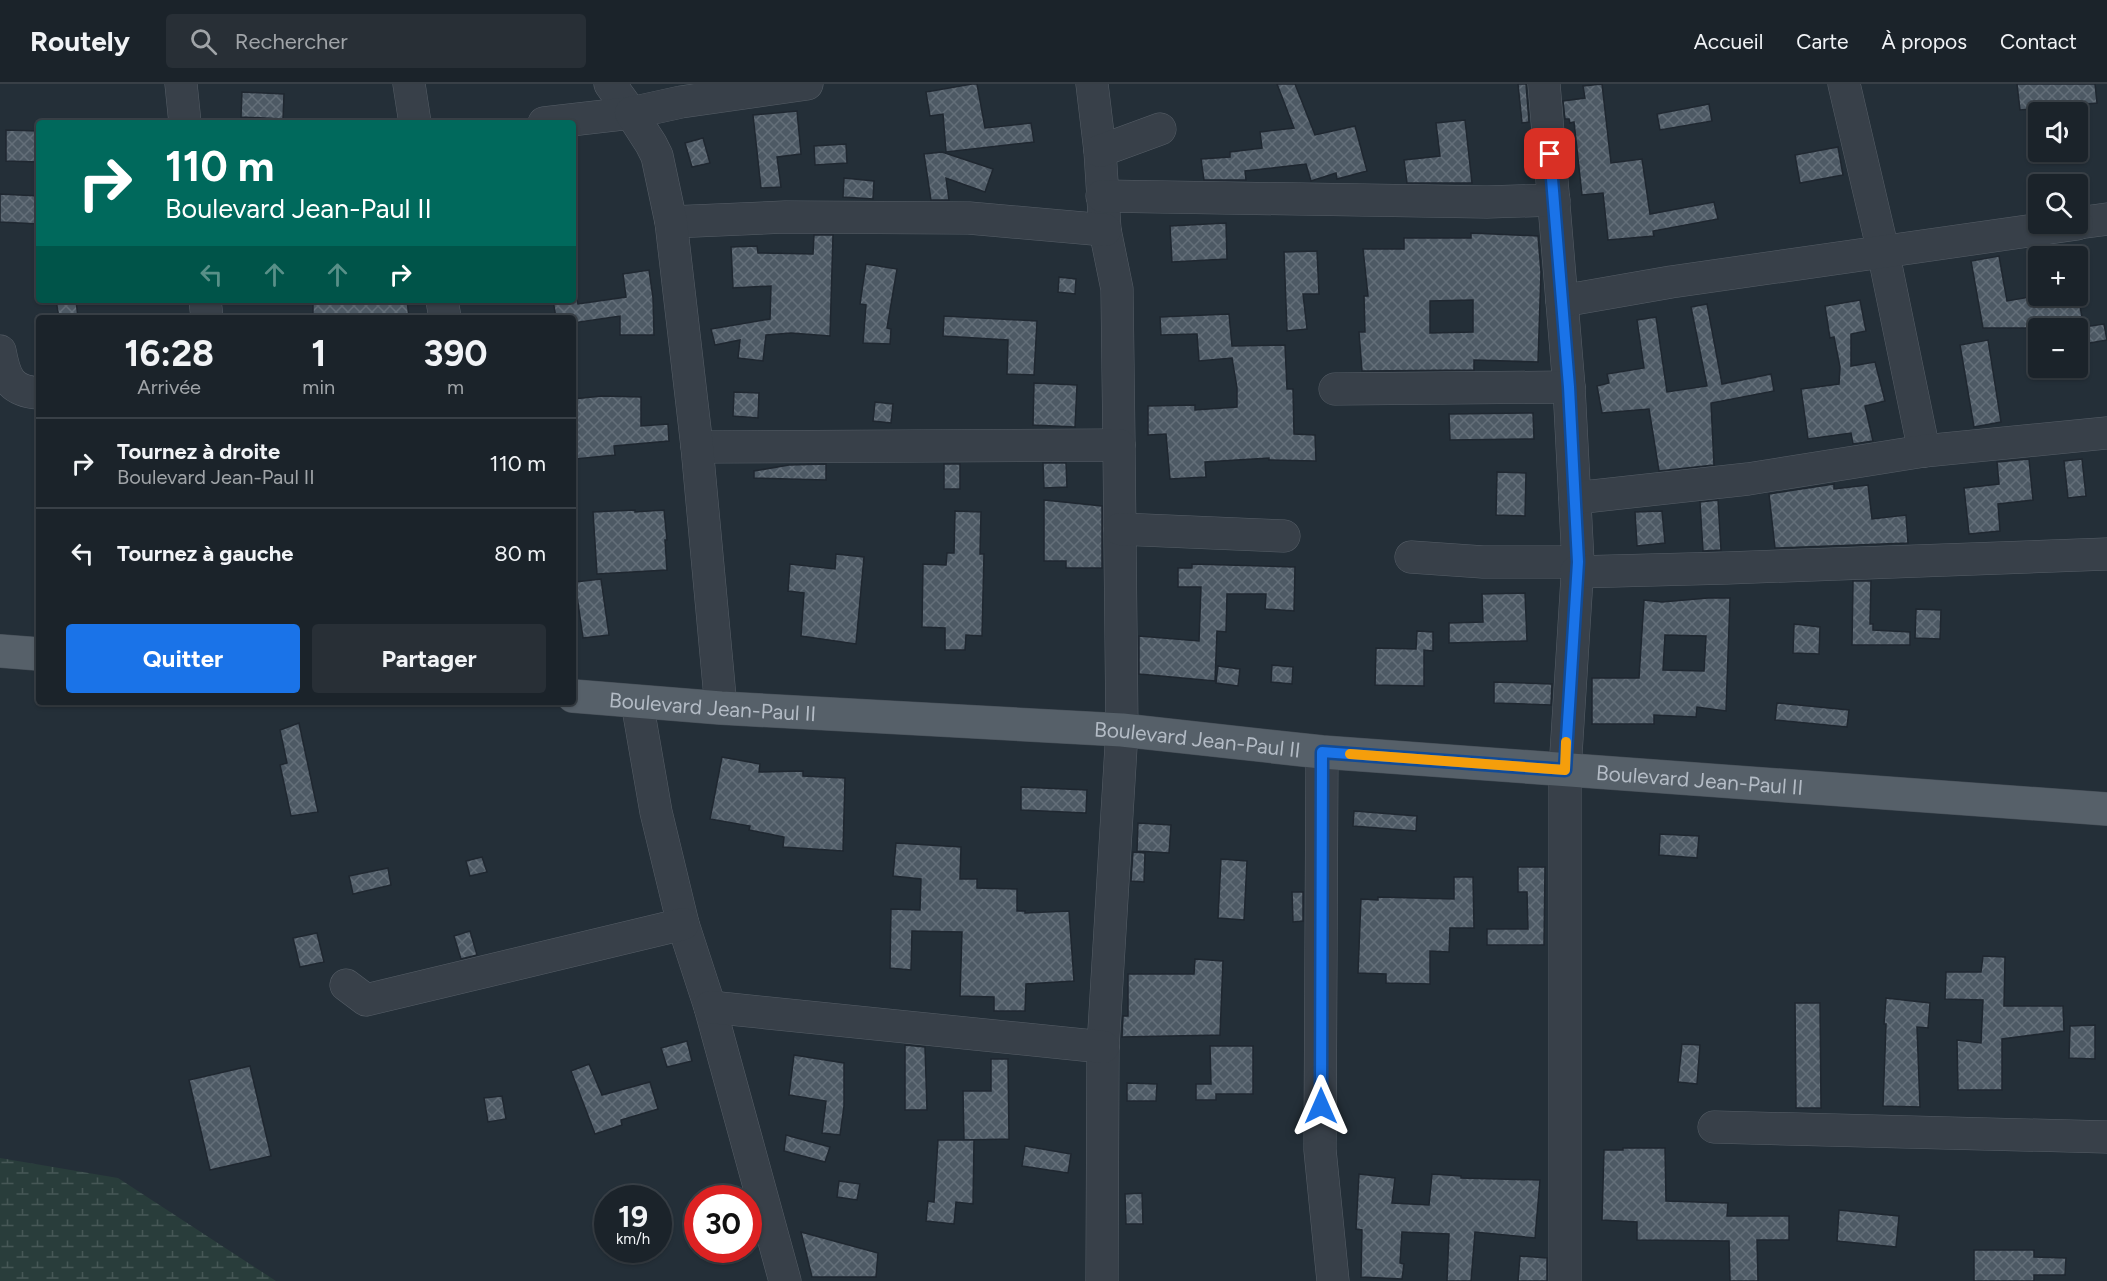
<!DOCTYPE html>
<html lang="fr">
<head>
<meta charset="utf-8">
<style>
	body { margin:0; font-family:Figtree,sans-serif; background:#282f36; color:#f1f3f6; height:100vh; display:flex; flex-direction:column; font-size:22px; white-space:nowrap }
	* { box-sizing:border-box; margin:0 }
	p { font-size:20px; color:#a0a4a8 }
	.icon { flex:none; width:33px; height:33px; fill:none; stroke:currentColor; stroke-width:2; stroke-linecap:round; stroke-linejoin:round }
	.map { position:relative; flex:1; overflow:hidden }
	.sheet { position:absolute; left:36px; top:231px; width:540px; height:390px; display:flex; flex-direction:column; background:#1b232a; border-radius:6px; box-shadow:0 2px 4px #0004,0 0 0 2px #394047 }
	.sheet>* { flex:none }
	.guide { position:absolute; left:36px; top:36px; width:540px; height:183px; border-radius:6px; box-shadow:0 2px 4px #0004,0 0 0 2px #394047; background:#00695c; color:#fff; overflow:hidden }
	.tools { position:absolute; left:2028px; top:18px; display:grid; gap:12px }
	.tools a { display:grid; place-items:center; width:60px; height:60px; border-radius:6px; background:#1b232a; box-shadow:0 2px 4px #0004,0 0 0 2px #394047; font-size:30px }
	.speed { position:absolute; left:594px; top:1101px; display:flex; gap:12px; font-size:30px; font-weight:700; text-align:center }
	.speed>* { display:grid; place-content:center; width:78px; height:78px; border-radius:50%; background:#1b232a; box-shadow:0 2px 4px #0004,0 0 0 2px #394047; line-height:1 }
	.speed small { font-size:15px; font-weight:400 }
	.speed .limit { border:9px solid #d22; background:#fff; color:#111 }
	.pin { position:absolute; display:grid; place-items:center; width:51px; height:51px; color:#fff; margin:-26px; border-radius:12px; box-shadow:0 3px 9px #0006 }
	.me { position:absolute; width:66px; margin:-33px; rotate:0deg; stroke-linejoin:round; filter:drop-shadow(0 0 4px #0008) }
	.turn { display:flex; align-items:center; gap:21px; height:126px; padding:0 30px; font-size:27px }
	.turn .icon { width:78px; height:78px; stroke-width:2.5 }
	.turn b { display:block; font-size:42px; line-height:51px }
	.lanes { display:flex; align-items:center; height:57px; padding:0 30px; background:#0003; justify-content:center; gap:30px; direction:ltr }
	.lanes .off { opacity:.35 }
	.eta { display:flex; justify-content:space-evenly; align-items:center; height:102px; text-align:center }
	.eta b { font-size:36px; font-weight:700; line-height:42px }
	.button { display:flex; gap:12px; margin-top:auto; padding:12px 30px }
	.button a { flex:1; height:69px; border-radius:6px; background:#1a73e8; color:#fff; font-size:24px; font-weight:700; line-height:69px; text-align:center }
	.button a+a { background:#282f36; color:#f1f3f6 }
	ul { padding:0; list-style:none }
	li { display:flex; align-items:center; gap:18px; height:90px; padding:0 30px; border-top:2px solid #394047 }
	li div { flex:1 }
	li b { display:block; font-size:22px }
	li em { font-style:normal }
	header { display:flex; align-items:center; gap:36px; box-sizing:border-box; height:84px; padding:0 30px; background:#1b232a; border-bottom:2px solid #394047 }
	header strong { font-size:28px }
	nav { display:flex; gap:33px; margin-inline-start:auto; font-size:21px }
	.search { width:420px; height:54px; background:#282f36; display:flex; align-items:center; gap:15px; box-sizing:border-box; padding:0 21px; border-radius:6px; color:#a0a4a8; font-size:22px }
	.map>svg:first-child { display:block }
</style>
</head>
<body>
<header>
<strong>Routely</strong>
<div class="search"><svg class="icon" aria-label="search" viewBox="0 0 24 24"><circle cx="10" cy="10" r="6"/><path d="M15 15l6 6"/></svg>Rechercher</div>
<nav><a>Accueil</a><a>Carte</a><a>À propos</a><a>Contact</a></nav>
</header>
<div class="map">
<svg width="2107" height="1197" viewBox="0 0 2107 1197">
	<defs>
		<pattern id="wetland-marsh" width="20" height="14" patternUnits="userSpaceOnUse" patternTransform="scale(1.5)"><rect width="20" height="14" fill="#293d3b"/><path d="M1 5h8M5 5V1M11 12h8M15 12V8" fill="none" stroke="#465756"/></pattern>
		<pattern id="building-cross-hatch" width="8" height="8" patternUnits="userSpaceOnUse" patternTransform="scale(1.5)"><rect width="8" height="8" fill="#4d5964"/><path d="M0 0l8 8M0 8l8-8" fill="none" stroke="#646f79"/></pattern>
	</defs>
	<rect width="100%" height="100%" fill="#242f38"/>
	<path fill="url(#wetland-marsh)" d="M0,1074L118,1094L276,1197H0Z"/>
	<g fill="url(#building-cross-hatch)" stroke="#1f2730" stroke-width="1.5" fill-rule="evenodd">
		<path d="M972,0H977L985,44L1031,39L1034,58L946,68L943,30L930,32L926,8Z"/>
		<path d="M1277,0H1295L1315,51L1355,42L1367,87L1337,95L1336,89L1311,97L1306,80L1245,87L1246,96H1204L1201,75L1230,73V68L1262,64L1260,48L1294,44Z"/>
		<path d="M1518,0H1526L1529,38L1522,39Z"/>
		<path d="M1602,0L1611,79L1642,75L1650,130L1714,118L1718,135L1653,147L1654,152L1608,156L1603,109L1582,111L1574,38L1570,39L1569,35H1565L1563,17L1585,14L1583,2Z"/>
		<path d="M2017,0H2095L2097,19L2020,26Z"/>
		<path d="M242,8L284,10L283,35L241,33Z"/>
		<path d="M1709,20L1712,37L1660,46L1657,30Z"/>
		<path d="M797,27L801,70L777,73L781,103L761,104L753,31Z"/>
		<path d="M1465,36L1472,99H1407L1404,76L1440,72L1436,39Z"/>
		<path d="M6,46L39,47V78L6,77Z"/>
		<path d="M703,54L710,79L692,83L685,59Z"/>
		<path d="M846,60L847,79L815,81L814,62Z"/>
		<path d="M1838,63L1843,91L1800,99L1795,71Z"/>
		<path d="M942,68L993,85L985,108L946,94L949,116H931L924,70Z"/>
		<path d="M844,94L874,97L873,115L843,113Z"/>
		<path d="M0,110L39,112V140L0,138Z"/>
		<path d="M1226,139L1227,175L1172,178L1170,142Z"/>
		<path d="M1471,149L1538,152L1541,188L1538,278L1474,276V286L1362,287L1359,248H1365L1364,212H1368L1363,165H1404V154H1471ZM1473,216V248L1430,249V217Z"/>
		<path d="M814,151H833L830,252L791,249L766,251L763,277L738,274L740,256L715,261L711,245L770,235L771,202L733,204L731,163L757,162L758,169L813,170Z"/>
		<path d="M1317,167L1319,210H1303L1307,245L1287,247L1284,168Z"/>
		<path d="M1999,172L2007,217L2035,212H2078L2084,243L2104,240L2107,256L2078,261V244H1983L1971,177Z"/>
		<path d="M866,180L897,185L887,244L891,245L890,260L863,259L866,221L860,220Z"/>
		<path d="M649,186L653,214L654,251H620V232L573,239V234H556L553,216H577L578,220L626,213L623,190Z"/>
		<path d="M1059,193L1076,195L1075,210L1058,208Z"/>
		<path d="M56,216H76L78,234H59Z"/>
		<path d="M313,216H407L409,234H313Z"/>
		<path d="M1860,216L1866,247L1851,250V282L1875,278L1885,317L1865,322L1873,357L1853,360L1851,349L1808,355L1801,305L1839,300L1840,283L1834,253L1830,254L1825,222Z"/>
		<path d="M1707,220L1722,300L1771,290L1774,307L1711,319L1714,381L1659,387L1649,325L1602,329L1597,302L1609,299L1607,290L1644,284L1637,236L1656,233L1667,308L1707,302L1691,223Z"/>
		<path d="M1229,230L1232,262L1285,261L1287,305H1293L1294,350L1315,351L1316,377L1269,376V374L1205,378L1206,393L1170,395L1166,350L1148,351V322L1195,321V326L1237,323V304L1232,274L1199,277L1197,250L1161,251L1160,233Z"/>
		<path d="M944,232L1037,237L1034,291L1007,290L1008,256L943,252Z"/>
		<path d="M1988,256L2001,338L1974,343L1960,261Z"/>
		<path d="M1034,299L1077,301L1075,343L1033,341Z"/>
		<path d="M734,308L759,309L758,334L733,332Z"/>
		<path d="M602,312L641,313V342L668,340L669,357L614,362L615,371L575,375L573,315Z"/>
		<path d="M875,318L893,320L891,339L873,337Z"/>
		<path d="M1533,329L1534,355L1450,356L1449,330Z"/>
		<path d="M2029,375L2033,416L1998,420L2000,447L1969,450L1964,404L1999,400L1997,378Z"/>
		<path d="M2082,375L2086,412L2068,414L2064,377Z"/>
		<path d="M1043,379H1066L1067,403L1044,404Z"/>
		<path d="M826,380V396L754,394V387L789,381Z"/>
		<rect x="944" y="380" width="16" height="25"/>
		<path d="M1497,388L1526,389L1525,432L1496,431Z"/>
		<path d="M1834,400V405L1868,401L1872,435L1906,431L1908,459L1775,464L1769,410Z"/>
		<path d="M1044,416L1102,422V484H1066V477H1044Z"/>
		<path d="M1718,416L1721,466L1703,467L1700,418Z"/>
		<path d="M635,426V428L664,426L667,456H665L667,486L597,490L593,428Z"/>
		<path d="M955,427L981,428L980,470H984L982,552L966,551L965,566H945V544L922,543L923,480L946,481L947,469H954Z"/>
		<path d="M1662,427L1665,459L1637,462L1635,428Z"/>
		<path d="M836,470L864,473L856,560L801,552L804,509L788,507L790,480L835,485Z"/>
		<path d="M1192,480L1295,483L1294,527L1265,525L1266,510H1227L1226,548L1217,547L1215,597L1139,590V552L1199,557L1201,503H1178V484H1192Z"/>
		<path d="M601,495L609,551L583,554L575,498Z"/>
		<path d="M1853,497H1871L1870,540H1873V546L1910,548V561H1852Z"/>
		<path d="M1525,509L1527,557L1449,559V539L1483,538L1482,510Z"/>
		<path d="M1708,514H1730L1726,627L1697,623L1696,633L1654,631V640H1592V594H1639L1644,516L1662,518ZM1665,551L1706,552L1704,587L1663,586Z"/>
		<path d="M1916,525L1941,526L1940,555L1915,554Z"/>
		<path d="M1794,540L1820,543L1819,570L1793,569Z"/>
		<path d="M1417,547L1433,548V567L1424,566V602L1375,601L1376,564L1416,565Z"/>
		<path d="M1272,581L1293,583L1292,600L1271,598Z"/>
		<path d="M1218,582L1240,585L1238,602L1216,599Z"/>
		<path d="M1494,598L1552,600L1551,621L1494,619Z"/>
		<path d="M1777,619L1849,626L1847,643L1775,636Z"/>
		<path d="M299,639L318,728L291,732L280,681L287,679L280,646Z"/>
		<path d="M722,673L760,680L759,688L803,687V692L845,694L843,767L783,763L784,753L749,746L750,742L710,735Z"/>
		<path d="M1021,703L1087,706L1086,729L1021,726Z"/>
		<path d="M1354,727L1417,732L1416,747L1353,742Z"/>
		<path d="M1138,739L1171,741L1169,769L1137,767Z"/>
		<path d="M1660,750L1699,752L1697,774L1659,771Z"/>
		<path d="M896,759L961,763L960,795H977V804L1017,805V827H1025V829L1069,827L1074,897L1026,900L1025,927H994V913L960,912L962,848L912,847L911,886L890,884L891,825L920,826L921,795L893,792Z"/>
		<path d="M1133,768L1145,769L1144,798L1131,797Z"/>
		<path d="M482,773L487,788L470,792L466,777Z"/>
		<path d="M1221,775L1247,777L1244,836L1218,834Z"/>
		<path d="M1518,783H1545L1544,861H1487V845H1528L1527,808H1518Z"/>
		<path d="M388,784L391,801L353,810L349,792Z"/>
		<path d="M1454,793H1473L1474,844H1450L1449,868L1430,867V900L1386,899V890L1358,889L1361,815L1378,816V813L1454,815Z"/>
		<path d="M1292,808H1303V837L1293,838Z"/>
		<path d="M470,847L477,871L461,875L454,852Z"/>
		<path d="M317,849L324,878L300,883L293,854Z"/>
		<path d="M1983,872L2005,873L2004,922H2063L2064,947L2002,955V1006H1958L1957,956L1981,959L1983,916L1945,915L1946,888H1981Z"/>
		<path d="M1195,875L1223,877L1220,951L1122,953L1123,932H1128V890H1194Z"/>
		<path d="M1886,914L1930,919L1928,944L1917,943L1920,1023L1883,1022L1886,940H1884Z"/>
		<path d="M1795,919H1820L1821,1024H1796Z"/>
		<path d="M2095,941V975L2069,974L2070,942Z"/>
		<path d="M687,957L692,977L667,983L661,964Z"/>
		<path d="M1682,960L1700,961L1697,1000L1678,998Z"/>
		<path d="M905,961L925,963L927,1026H905Z"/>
		<path d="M1210,962H1253V1010H1216V1016H1196V1000H1211Z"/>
		<path d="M794,971L844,979V1022L840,1051L822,1049L826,1017L789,1011Z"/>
		<path d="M991,975H1008L1009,1055L964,1056L963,1007H991Z"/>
		<path d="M589,980L602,1011L650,998L658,1025L621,1036L622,1041L595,1050L571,987Z"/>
		<path d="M250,982L271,1072L210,1086L189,996Z"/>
		<path d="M1127,999L1157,1000L1156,1017H1127Z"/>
		<path d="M502,1012L506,1035L488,1038L484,1014Z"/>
		<path d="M786,1051L830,1063L825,1078L784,1067Z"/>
		<path d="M938,1056H974L973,1120L956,1118L954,1140L926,1137L928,1117L934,1118Z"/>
		<path d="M1025,1062L1071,1070L1068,1089L1022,1082Z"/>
		<path d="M1623,1064H1665L1666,1117L1728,1119L1727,1132H1789V1156H1757L1758,1197H1730L1729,1157L1637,1156V1138L1602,1136L1604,1066H1623Z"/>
		<path d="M1359,1090L1395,1094L1392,1119L1429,1121L1432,1090L1461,1092V1094L1540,1096L1535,1154L1475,1148L1471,1197H1447L1449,1150L1402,1148L1400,1179L1404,1180L1402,1195L1361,1193L1362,1146L1356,1145Z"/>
		<path d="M839,1097L860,1100L857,1116L837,1113Z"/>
		<path d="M1142,1109L1143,1140H1126L1125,1110Z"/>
		<path d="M1839,1126L1899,1132L1896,1163L1837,1157Z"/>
		<path d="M801,1148L878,1169L876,1193H812Z"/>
		<path d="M1974,1166H2034V1173L2066,1174L2065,1191H2034V1197H1974Z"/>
		<path d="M1520,1172L1547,1174V1197H1518Z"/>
	</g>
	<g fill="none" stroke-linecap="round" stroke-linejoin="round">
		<g stroke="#565e67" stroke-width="33">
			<g id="minor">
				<path d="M181,0L185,39"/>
				<path d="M409,0L415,39"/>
				<path d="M610,0L631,29"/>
				<path d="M1092,0L1100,67L1105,146L1117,205L1119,361"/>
				<path d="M1544,0L1569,303L1578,478L1565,686V1197"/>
				<path d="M1844,0L1883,167L1924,367"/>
				<path d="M544,39L631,29"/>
				<path d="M1100,67L1160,45"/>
				<path d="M1102,112L1487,118L1554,116"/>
				<path d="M671,138L785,133L969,134L1105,146"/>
				<path d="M2078,139L2107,135"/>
				<path d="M205,216L207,234"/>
				<path d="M442,216L445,234"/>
				<path d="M1562,217L1671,198L2077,140"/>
				<path d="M0,267C5,294 10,307 39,309"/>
				<path d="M1335,305L1569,303"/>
				<path d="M697,363L1119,361L1122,646L1103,963L1102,1197"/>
				<path d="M1575,414L1748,395L1924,367L2107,349"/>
				<path d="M1120,445L1284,452"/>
				<path d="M1411,473L1483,478H1578"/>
				<path d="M1576,488L1727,484L2107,470"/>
				<path d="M637,618L656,728L683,840L710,923L785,1197"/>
				<path d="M721,624L697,363L671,138L657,72L651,60L631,29L681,18L807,0"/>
				<path d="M1322,668L1320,1066L1333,1197"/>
				<path d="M346,901L366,916L683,840"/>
				<path d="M710,923L1103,963"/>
				<path d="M1714,1043L2107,1053"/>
			</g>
		</g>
		<g stroke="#444c55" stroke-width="34">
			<g id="major">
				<path d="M0,567L39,570"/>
				<path id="s1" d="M573,612L721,624L1122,646L1322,668L2107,725"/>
			</g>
		</g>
		<use href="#minor" stroke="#384049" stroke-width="32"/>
		<use href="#major" stroke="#566069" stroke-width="33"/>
	</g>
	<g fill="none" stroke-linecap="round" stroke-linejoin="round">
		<g stroke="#114b97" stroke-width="15">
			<path id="route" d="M1321,1022L1322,668L1565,686L1578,478L1569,303L1550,70"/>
		</g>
		<use href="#route" stroke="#1a73e8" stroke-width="10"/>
		<path stroke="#f59e0b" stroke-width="10" d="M1350,670L1565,686L1566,658"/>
	</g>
	<g text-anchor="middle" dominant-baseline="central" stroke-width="4.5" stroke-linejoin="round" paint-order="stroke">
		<g font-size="21" fill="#b3bbc5" stroke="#1d252e">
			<text stroke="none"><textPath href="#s1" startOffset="140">Boulevard Jean-Paul II</textPath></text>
			<text stroke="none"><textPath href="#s1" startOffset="626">Boulevard Jean-Paul II</textPath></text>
			<text stroke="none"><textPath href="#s1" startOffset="1130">Boulevard Jean-Paul II</textPath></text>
		</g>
	</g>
</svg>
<div class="tools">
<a><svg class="icon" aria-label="sound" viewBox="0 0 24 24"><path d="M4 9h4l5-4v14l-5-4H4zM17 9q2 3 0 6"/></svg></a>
<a><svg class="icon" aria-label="search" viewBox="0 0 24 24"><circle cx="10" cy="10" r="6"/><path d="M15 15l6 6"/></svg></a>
<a>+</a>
<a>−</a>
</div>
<div class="speed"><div>19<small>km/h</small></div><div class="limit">30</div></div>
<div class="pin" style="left:1550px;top:70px;background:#d93025"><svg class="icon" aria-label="arrive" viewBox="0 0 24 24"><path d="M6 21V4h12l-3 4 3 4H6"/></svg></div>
<svg class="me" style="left:1321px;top:1022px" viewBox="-20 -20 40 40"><path d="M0-17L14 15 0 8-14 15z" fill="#1a73e8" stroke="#fff" stroke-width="4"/></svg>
<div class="guide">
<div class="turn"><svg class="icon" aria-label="right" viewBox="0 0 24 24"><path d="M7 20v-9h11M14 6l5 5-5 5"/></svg><div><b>110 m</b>Boulevard Jean-Paul II</div></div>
<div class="lanes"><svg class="icon off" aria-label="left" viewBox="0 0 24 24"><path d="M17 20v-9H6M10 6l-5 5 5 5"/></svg><svg class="icon off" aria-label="ahead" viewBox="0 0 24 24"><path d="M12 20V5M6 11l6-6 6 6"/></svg><svg class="icon off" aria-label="ahead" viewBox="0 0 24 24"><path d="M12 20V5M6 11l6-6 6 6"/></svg><svg class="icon" aria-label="right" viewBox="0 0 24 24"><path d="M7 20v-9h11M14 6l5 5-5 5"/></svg></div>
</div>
<section class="sheet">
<div class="eta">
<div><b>16:28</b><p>Arrivée</p></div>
<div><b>1</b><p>min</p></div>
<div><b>390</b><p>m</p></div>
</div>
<ul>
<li><svg class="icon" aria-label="right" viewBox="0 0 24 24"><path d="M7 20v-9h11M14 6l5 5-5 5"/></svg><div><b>Tournez à droite</b><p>Boulevard Jean-Paul II</p></div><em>110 m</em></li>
<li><svg class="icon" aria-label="left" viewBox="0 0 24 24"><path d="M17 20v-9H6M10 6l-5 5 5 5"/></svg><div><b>Tournez à gauche</b></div><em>80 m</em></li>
</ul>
<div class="button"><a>Quitter</a><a>Partager</a></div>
</section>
</div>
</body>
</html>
